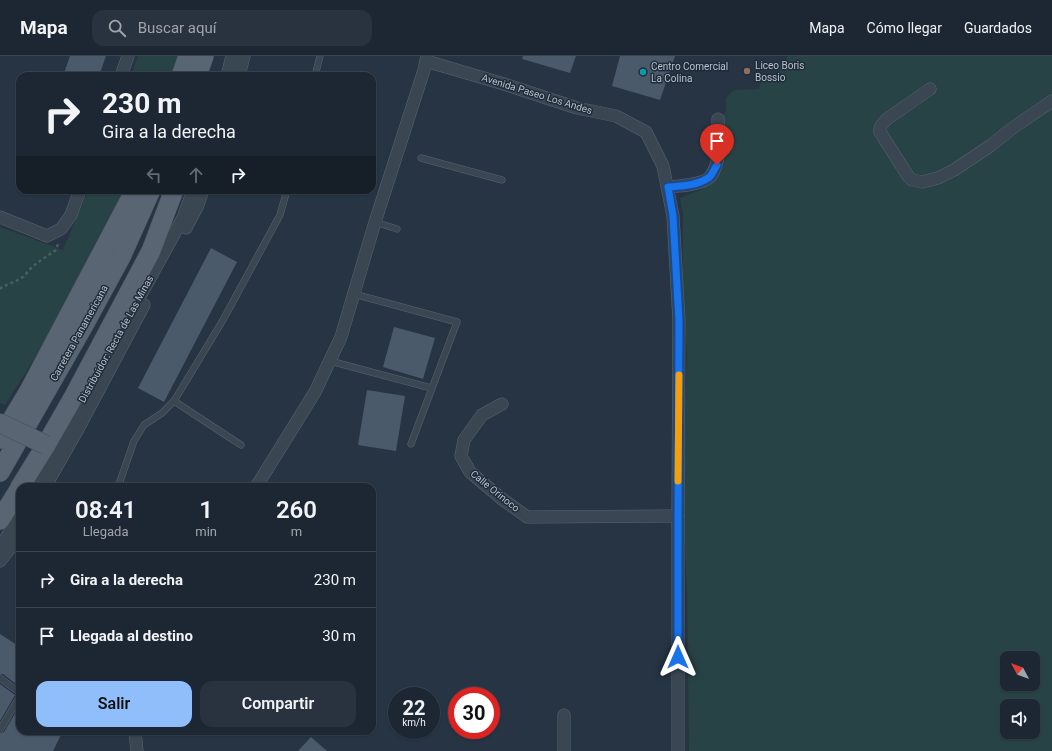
<!DOCTYPE html>
<html lang="es">
<head>
<meta charset="utf-8">
<style>
	body { margin:0; font-family:Roboto,sans-serif; background:#29333f; color:#f1f3f6; height:100vh; display:flex; flex-direction:column; font-size:15px; white-space:nowrap }
	* { box-sizing:border-box; margin:0 }
	p { font-size:13px; color:#a0a5ac }
	.icon { flex:none; width:22px; height:22px; fill:none; stroke:currentColor; stroke-width:2; stroke-linecap:round; stroke-linejoin:round }
	.map { position:relative; flex:1; overflow:hidden }
	.sheet { position:absolute; left:16px; top:427px; width:360px; height:252px; display:flex; flex-direction:column; background:#1c2733; border-radius:12px; box-shadow:0 1px 3px #0004,0 0 0 1px #3a444e }
	.sheet>* { flex:none }
	.hud { position:absolute; left:16px; top:16px; width:360px; height:122px; border-radius:12px; box-shadow:0 1px 3px #0004,0 0 0 1px #3a444e; background:#1c2733; color:#f1f3f6; overflow:hidden }
	.needle { width:26px; rotate:311deg }
	.buttons { position:absolute; left:1000px; top:595px; display:grid; gap:8px }
	.buttons a { display:grid; place-items:center; width:40px; height:40px; border-radius:8px; background:#1c2733; box-shadow:0 1px 3px #0004,0 0 0 1px #3a444e; font-size:20px }
	.speed { position:absolute; left:388px; top:631px; display:flex; gap:8px; font-size:20px; font-weight:700; text-align:center }
	.speed>* { display:grid; place-content:center; width:52px; height:52px; border-radius:50%; background:#1c2733; box-shadow:0 1px 3px #0004,0 0 0 1px #3a444e; line-height:1 }
	.speed small { font-size:10px; font-weight:400 }
	.speed .limit { border:6px solid #d22; background:#fff; color:#111 }
	.pin { position:absolute; display:grid; place-items:center; width:34px; height:34px; color:#fff; margin:-41px -17px; border-radius:50% 50% 50% 0; rotate:-45deg; box-shadow:0 0 4px #0007 }
	.pin .icon { rotate:45deg }
	.me { position:absolute; width:44px; margin:-22px; rotate:0deg; stroke-linejoin:round; filter:drop-shadow(0 0 3px #0008) }
	.turn { display:flex; align-items:center; gap:14px; height:84px; padding:0 20px; font-size:18px }
	.turn .icon { width:52px; height:52px; stroke-width:2.5 }
	.turn b { display:block; font-size:28px; line-height:34px }
	.lanes { display:flex; align-items:center; height:38px; padding:0 20px; background:#0003; justify-content:center; gap:20px; direction:ltr }
	.lanes .off { opacity:.35 }
	.eta { display:flex; justify-content:space-evenly; align-items:center; height:68px; text-align:center }
	.eta b { font-size:24px; font-weight:600; line-height:28px }
	.primary-button { display:flex; gap:8px; margin-top:auto; padding:8px 20px }
	.primary-button a { flex:1; height:46px; border-radius:12px; background:#8fbefb; color:#111; font-size:16px; font-weight:600; line-height:46px; text-align:center }
	.primary-button a+a { background:#29333f; color:#f1f3f6 }
	ul { padding:0; list-style:none }
	li { display:flex; align-items:center; gap:12px; height:56px; padding:0 20px; border-top:1px solid #3a444e }
	li div { flex:1 }
	li b { display:block; font-size:15px }
	li em { font-style:normal }
	header { display:flex; align-items:center; gap:24px; box-sizing:border-box; height:56px; padding:0 20px; background:#1c2733; border-bottom:1px solid #3a444e }
	header strong { font-size:19px }
	nav { display:flex; gap:22px; margin-inline-start:auto; font-size:14px }
	.search { width:280px; height:36px; background:#29333f; display:flex; align-items:center; gap:10px; box-sizing:border-box; padding:0 14px; border-radius:12px; color:#a0a5ac; font-size:15px }
	.map>svg:first-child { display:block }
</style>
</head>
<body>
<header>
<strong>Mapa</strong>
<div class="search"><svg class="icon" aria-label="search" viewBox="0 0 24 24"><circle cx="10" cy="10" r="6"/><path d="M15 15l6 6"/></svg>Buscar aquí</div>
<nav><a>Mapa</a><a>Cómo llegar</a><a>Guardados</a></nav>
</header>
<div class="map">
<svg width="1052" height="695" viewBox="0 0 1052 695">
	<rect width="100%" height="100%" fill="#263444"/>
	<g fill="#284345" fill-rule="evenodd">
		<path d="M138,0H180L173,20H131Z"/>
		<path d="M787,0H1052V695H689L687,533L684,477V367L687,301L683,222V159L680,142L703,133L717,109L718,63L726,56V42L734,34L759,33L761,26L779,24L780,7L787,6ZM1007,602H1033V628H1007ZM1007,650H1033V676H1007Z"/>
		<path d="M88,134H129L44,287L5,349L0,347V171L63,194Z"/>
	</g>
	<g fill="#4a5a6a">
		<path d="M70,0H106L99,20H63Z"/>
		<path d="M523,0H576L570,17L522,3Z"/>
		<path d="M620,0H675L660,44L612,30Z"/>
		<path d="M211,192L237,206L164,346L138,332Z"/>
		<path d="M394,271L435,282L423,323L383,311Z"/>
		<path d="M367,334L405,340L396,395L358,389Z"/>
		<path d="M0,578L20,591V631L3,618H0Z"/>
		<path d="M0,628L15,639L0,665Z"/>
		<path d="M20,649V675H63L53,695H0V678L4,676Z"/>
		<path d="M311,681L327,695H298Z"/>
	</g>
	<g fill="none" stroke-linecap="round" stroke-linejoin="round">
		<g stroke="#596471" stroke-width="7">
			<g id="lane">
				<path d="M315,20L320,0"/>
				<path d="M421,102L502,124"/>
				<path d="M375,166L397,173"/>
				<path d="M354,238L457,266L411,388"/>
				<path d="M330,305L431,332"/>
				<path d="M174,345L241,389"/>
				<path d="M118,431L134,385L144,369L162,357L174,345L223,264L280,159L287,134"/>
				<path d="M0,622L20,637"/>
				<path d="M0,674L20,640"/>
			</g>
		</g>
		<g stroke="#596471" stroke-width="13">
			<g id="street">
				<path d="M426,5L504,28L577,52L616,60L646,76L663,110L673,160L679,265L678,460V695"/>
				<path d="M121,20L128,0"/>
				<path d="M227,20L232,0"/>
				<path d="M239,20L244,0"/>
				<path d="M930,33L887,63C883,67 879,71 880,76L908,120L912,124L922,126L938,122L954,114L990,90L1014,71L1052,45"/>
				<path d="M668,131C678,130 702,129 710,121C722,107 718,80 718,63"/>
				<path d="M0,161L47,180L61,173L71,159L80,134"/>
				<path d="M186,172L198,149L203,134"/>
				<path d="M502,348L482,359L464,384L461,400L470,416L502,443L527,461L678,460"/>
				<path d="M35,431L183,162L193,134"/>
				<path d="M45,431L78,373L144,249"/>
				<path d="M256,431L315,336L341,281L375,166L424,14L427,0"/>
				<path d="M0,491L13,471L20,458"/>
				<path d="M0,505L11,491L20,475"/>
				<path d="M564,659V695"/>
				<path d="M135,675L137,695"/>
			</g>
		</g>
		<g stroke="#444f5d" stroke-width="20">
			<g id="primary">
				<path d="M181,20L188,0"/>
				<path d="M197,20L204,0"/>
				<path d="M0,383L29,335L135,134"/>
				<path d="M0,416L84,269L121,201L151,134"/>
				<path d="M20,431L46,389L74,340L151,195L174,134"/>
				<path d="M0,464L20,432"/>
			</g>
		</g>
		<path stroke="#476061" stroke-width="2.5" stroke-dasharray="3 3" stroke-linecap="butt" d="M0,233L2,231L16,225L23,221L30,213L37,207L56,194L58,188"/>
		<use href="#lane" stroke="#3b4653" stroke-width="6"/>
		<use href="#street" stroke="#3b4653" stroke-width="12"/>
		<use href="#primary" stroke="#596573" stroke-width="19"/>
		<g stroke="#444f5d" stroke-width="20" stroke-linecap="butt">
			<path id="primary-bridge" d="M0,367L46,389"/>
		</g>
		<use href="#primary-bridge" stroke="#596573" stroke-width="19"/>
	</g>
	<g fill="none" stroke-linecap="round" stroke-linejoin="round">
		<g stroke="#114b97" stroke-width="10">
			<path id="route" d="M678,601V460L679,265L673,160L668,131C681,130 696,130 708,122C712,120 714,113 717,109"/>
		</g>
		<use href="#route" stroke="#1a73e8" stroke-width="7"/>
		<path stroke="#f59e0b" stroke-width="7" d="M678,425L679,319"/>
	</g>
	<circle fill="#8d6e63" stroke="#1f2b39" stroke-width="1.5" cx="747" cy="15" r="4"/>
	<circle fill="#0f9aa8" stroke="#1f2b39" stroke-width="1.5" cx="643" cy="16" r="4"/>
	<g text-anchor="middle" dominant-baseline="central" stroke-width="3" stroke-linejoin="round" paint-order="stroke">
		<g font-size="10" fill="#b8c1cd" stroke="#1f2b39" text-anchor="start">
			<text x="755" y="9">Liceo Boris<tspan x="755" dy="12">Bossio</tspan></text>
			<text x="651" y="10">Centro Comercial<tspan x="651" dy="12">La Colina</tspan></text>
		</g>
		<g font-size="10" fill="#b8c1cd" stroke="#1f2b39">
			<text transform="translate(537 38) rotate(17)">Avenida Paseo Los Andes</text>
			<text transform="translate(79 277) rotate(-61)">Carretera Panamericana</text>
			<text transform="translate(116 283) rotate(-61)">Distribuidor: Recta de Las Minas</text>
			<text transform="translate(495 435) rotate(39)">Calle Orinoco</text>
		</g>
	</g>
</svg>
<div class="buttons">
<a><svg class="needle" viewBox="-14 -14 28 28"><path d="M0-13l5 13h-10z" fill="#e53935"/><path d="M0 13l5-13h-10z" fill="#a0a5ac"/></svg></a>
<a><svg class="icon" aria-label="sound" viewBox="0 0 24 24"><path d="M4 9h4l5-4v14l-5-4H4zM17 9q2 3 0 6"/></svg></a>
</div>
<div class="speed"><div>22<small>km/h</small></div><div class="limit">30</div></div>
<div class="pin" style="left:717px;top:109px;background:#d93025"><svg class="icon" aria-label="arrive" viewBox="0 0 24 24"><path d="M6 21V4h12l-3 4 3 4H6"/></svg></div>
<svg class="me" style="left:678px;top:601px" viewBox="-20 -20 40 40"><path d="M0-17L14 15 0 8-14 15z" fill="#1a73e8" stroke="#fff" stroke-width="4"/></svg>
<div class="hud">
<div class="turn"><svg class="icon" aria-label="right" viewBox="0 0 24 24"><path d="M7 20v-9h11M14 6l5 5-5 5"/></svg><div><b>230 m</b>Gira a la derecha</div></div>
<div class="lanes"><svg class="icon off" aria-label="left" viewBox="0 0 24 24"><path d="M17 20v-9H6M10 6l-5 5 5 5"/></svg><svg class="icon off" aria-label="ahead" viewBox="0 0 24 24"><path d="M12 20V5M6 11l6-6 6 6"/></svg><svg class="icon" aria-label="right" viewBox="0 0 24 24"><path d="M7 20v-9h11M14 6l5 5-5 5"/></svg></div>
</div>
<section class="sheet">
<div class="eta">
<div><b>08:41</b><p>Llegada</p></div>
<div><b>1</b><p>min</p></div>
<div><b>260</b><p>m</p></div>
</div>
<ul>
<li><svg class="icon" aria-label="right" viewBox="0 0 24 24"><path d="M7 20v-9h11M14 6l5 5-5 5"/></svg><div><b>Gira a la derecha</b></div><em>230 m</em></li>
<li><svg class="icon" aria-label="arrive" viewBox="0 0 24 24"><path d="M6 21V4h12l-3 4 3 4H6"/></svg><div><b>Llegada al destino</b></div><em>30 m</em></li>
</ul>
<div class="primary-button"><a>Salir</a><a>Compartir</a></div>
</section>
</div>
</body>
</html>
